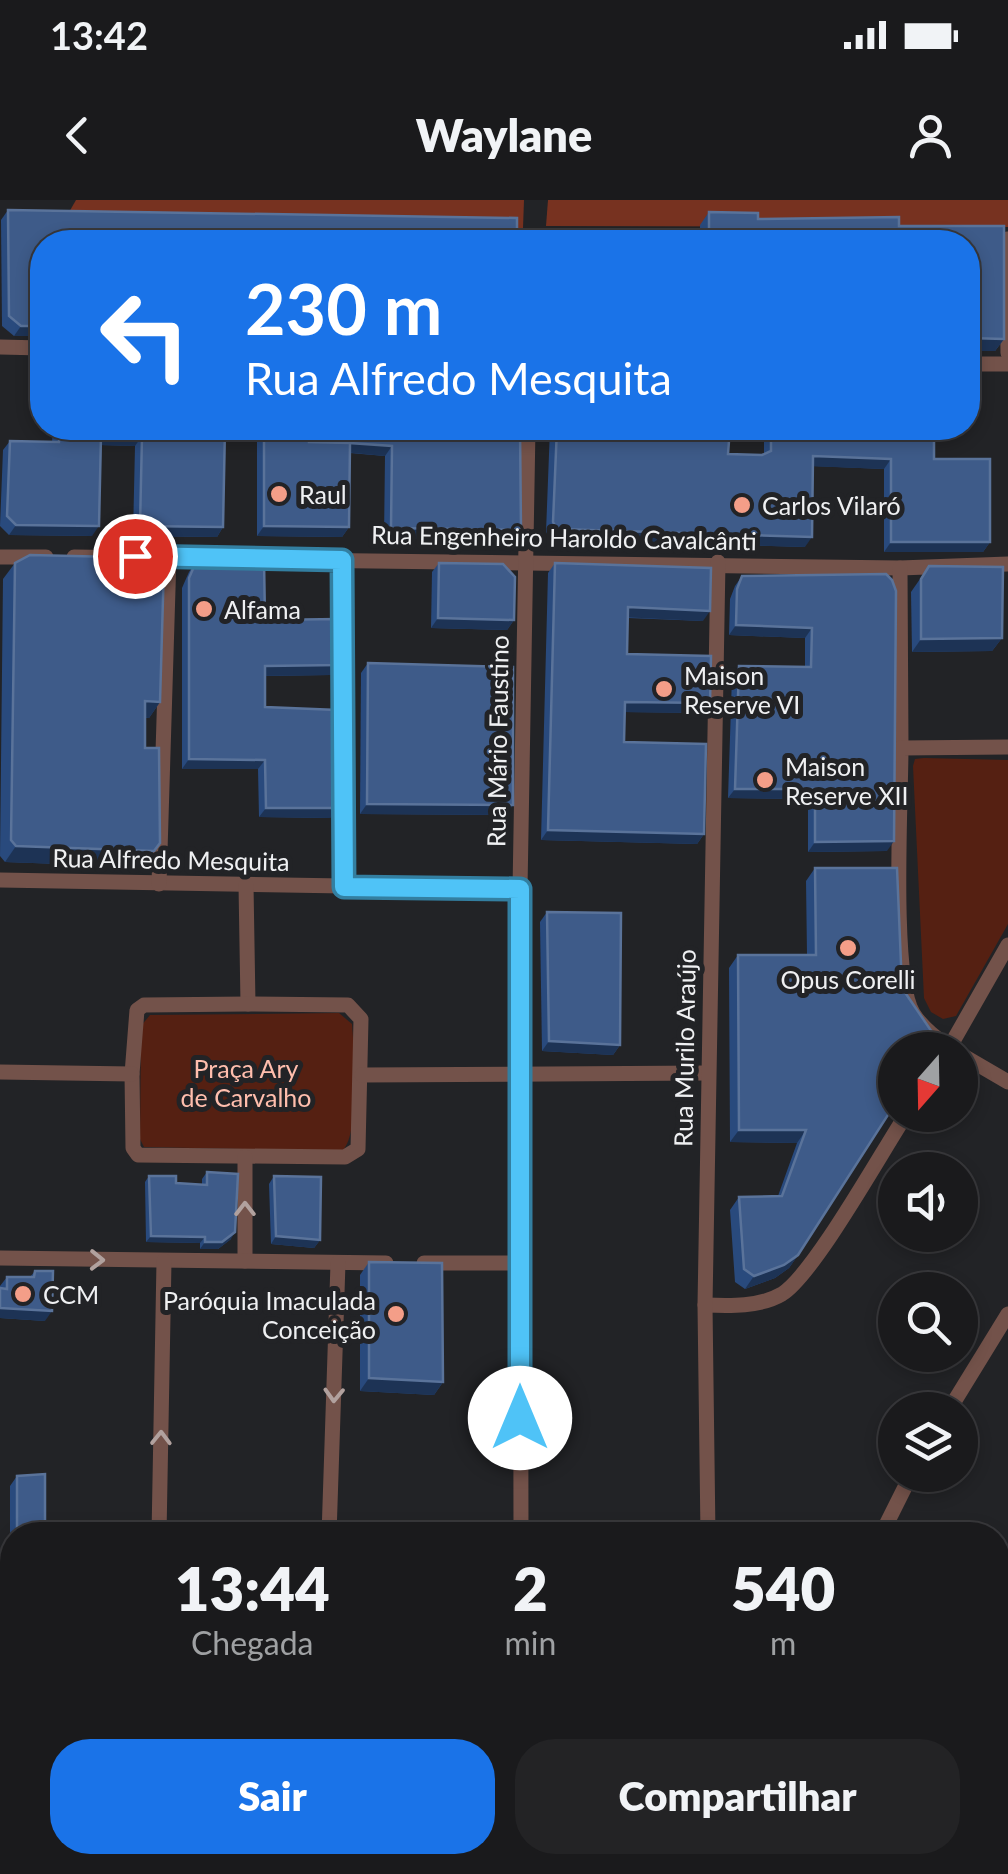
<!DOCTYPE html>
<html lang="pt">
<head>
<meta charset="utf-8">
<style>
	body { margin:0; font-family:Lato,sans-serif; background:#232325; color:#f1f3f6; height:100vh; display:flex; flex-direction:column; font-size:38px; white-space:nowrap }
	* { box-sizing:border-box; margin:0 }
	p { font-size:32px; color:#9fa1a3 }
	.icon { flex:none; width:55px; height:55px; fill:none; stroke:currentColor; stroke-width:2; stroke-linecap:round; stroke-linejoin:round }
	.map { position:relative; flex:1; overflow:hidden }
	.drawer { position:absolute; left:0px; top:1322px; width:1010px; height:352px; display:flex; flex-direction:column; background:#1a1a1c; border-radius:40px 40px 0 0; box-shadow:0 5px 15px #0003,0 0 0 2px #38383b }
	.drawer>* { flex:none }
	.top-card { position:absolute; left:30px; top:30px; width:950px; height:210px; border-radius:40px; box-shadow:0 5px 15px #0003,0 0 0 2px #38383b; background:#1a73e8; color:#fff; overflow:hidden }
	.needle { width:65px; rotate:200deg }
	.fabs { position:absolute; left:878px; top:832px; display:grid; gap:20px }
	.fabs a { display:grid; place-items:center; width:100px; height:100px; border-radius:50%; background:#1a1a1c; box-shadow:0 5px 15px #0003,0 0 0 2px #38383b; font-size:50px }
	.pin { position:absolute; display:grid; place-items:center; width:85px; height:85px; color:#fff; margin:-42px; border:5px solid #fff; border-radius:50%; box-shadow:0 2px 10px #0007 }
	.me { position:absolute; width:110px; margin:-55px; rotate:0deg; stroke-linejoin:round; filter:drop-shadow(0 0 8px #0008) }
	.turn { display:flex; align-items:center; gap:35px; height:210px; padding:0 50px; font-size:45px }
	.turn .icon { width:130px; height:130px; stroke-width:2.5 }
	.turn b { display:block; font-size:70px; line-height:85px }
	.eta { display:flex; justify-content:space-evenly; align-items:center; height:170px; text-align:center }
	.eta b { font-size:60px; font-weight:800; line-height:70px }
	.cta { display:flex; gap:20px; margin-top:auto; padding:20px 50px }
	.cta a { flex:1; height:115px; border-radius:40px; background:#1a73e8; color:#fff; font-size:40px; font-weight:800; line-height:115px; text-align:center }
	.cta a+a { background:#232325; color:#f1f3f6 }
	.status { display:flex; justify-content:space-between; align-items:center; height:70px; padding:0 50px; background:#1a1a1c; direction:ltr }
	.status svg { height:28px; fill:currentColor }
	header { display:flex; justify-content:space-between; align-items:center; height:130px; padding:0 50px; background:#1a1a1c; font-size:45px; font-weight:800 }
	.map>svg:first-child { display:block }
</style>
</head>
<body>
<div class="status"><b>13:42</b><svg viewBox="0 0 49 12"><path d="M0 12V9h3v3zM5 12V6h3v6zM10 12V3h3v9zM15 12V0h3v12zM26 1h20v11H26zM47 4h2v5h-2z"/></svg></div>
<header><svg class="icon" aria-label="back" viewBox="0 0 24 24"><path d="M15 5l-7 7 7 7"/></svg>Waylane<svg class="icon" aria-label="person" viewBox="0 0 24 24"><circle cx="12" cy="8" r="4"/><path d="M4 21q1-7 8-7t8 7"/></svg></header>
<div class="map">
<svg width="1008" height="1674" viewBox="0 0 1008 1674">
	<rect width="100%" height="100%" fill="#222326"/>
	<g fill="#552012">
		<path d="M924,558L1008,560V724L956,816L943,819L931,812L924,798L913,566L915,559Z"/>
		<path d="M339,813L352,824C354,849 360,936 342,951L144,947L140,939L141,826L150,815Z"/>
	</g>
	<g fill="#773220">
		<path d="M76,0H524L523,28H458L64,21Z"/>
		<path d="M548,0H1008V27L546,26Z"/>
	</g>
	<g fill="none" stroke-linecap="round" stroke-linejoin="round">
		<g stroke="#73524a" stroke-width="15">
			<path d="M1007,39L1008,153"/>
			<path d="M0,147L42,148"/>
			<path d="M968,164H1008"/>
			<path d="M0,357H46"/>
			<path d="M74,357L900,368L1008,364"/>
			<path d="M342,360L344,687"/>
			<path d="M900,368L901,548"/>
			<path d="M0,680L520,689"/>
			<path d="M159,684L169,356"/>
			<path d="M246,685L248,804"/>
			<path d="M248,804L348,805L361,819L358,949L345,957L138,955L133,948L132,874L137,810L144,805Z"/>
			<path d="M948,850L1008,745"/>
			<path d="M953,850C939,840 922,828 913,813C891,778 901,598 901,548L1008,547"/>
			<path d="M960,854L1008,882"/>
			<path d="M0,872L132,874"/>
			<path d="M362,875L708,873"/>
			<path d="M245,957V1061"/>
			<path d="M0,1058L386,1063"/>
			<path d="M424,1063H520"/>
			<path d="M705,1105C730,1106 760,1107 782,1094C814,1074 881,953 906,915"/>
			<path d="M949,1210L1008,1114"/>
			<path d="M159,1335L164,1061"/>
			<path d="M329,1335L338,1063"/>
			<path d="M521,1335L520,689L528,228"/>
			<path d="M708,1335L705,1105L718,362"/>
			<path d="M881,1335L911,1275"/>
			<path d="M0,1588H12"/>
			<path d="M998,1641L1008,1646"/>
			<path d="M261,1662V1674"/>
			<path d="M519,1662L521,1674"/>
			<path d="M717,1662L721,1674"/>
			<path d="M25,1674V1662"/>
			<path d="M322,1674L323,1662"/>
		</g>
		<g stroke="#73524a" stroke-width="20">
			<path d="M0,1367L12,1368"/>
			<path d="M0,1392L12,1393"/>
			<path d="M998,1447H1008"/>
			<path d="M998,1472L1008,1471"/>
			<path d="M998,1520L1008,1503"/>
			<path d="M998,1578L1008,1559"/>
			<path d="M901,1674L908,1662"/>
			<path d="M943,1674L950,1662"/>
		</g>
	</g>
	<g fill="#294a7d">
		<path d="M8,10L42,42V136H14L2,126L1,20Z"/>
		<path d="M709,12L758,13V19L899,17V26H1004V139L995,151H968V42H700V25Z"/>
		<path d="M53,228H225L223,327L217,337L133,336L135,246L101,245L92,336L9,335L0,326L3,250L10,241L52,242Z"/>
		<path d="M257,228H309V242H343L342,228H520L514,340L384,338L385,256L350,253L349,327L342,337L257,336Z"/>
		<path d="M550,228H730L728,254L762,255L764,254V228H934V259L990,342L983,352H884V269L813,266L805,347L550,339L546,332Z"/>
		<path d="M196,362L265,420L338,465L331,475L265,476V507L337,608L330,618L259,617L258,569H182V388L189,372Z"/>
		<path d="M15,363L160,502L149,518H145L142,667L5,662L0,656L3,379Z"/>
		<path d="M439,363L514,420L507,430L431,428L432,372Z"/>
		<path d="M555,363L703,421L628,418L627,454L703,513L625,512L624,542L704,634L697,644L541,640L548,373Z"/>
		<path d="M929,366L1002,438L992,451L912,452L911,392Z"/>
		<path d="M886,374L887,651L808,652V599L728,598L732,476L739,466L805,467V438L729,435L730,399L735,386L742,376Z"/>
		<path d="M368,463L506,615L360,614L361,473Z"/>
		<path d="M815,668L895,850L798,1055L789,1068L775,1078L745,1089L735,1082L730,1010L739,997L778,996L797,943L730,942L729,768L738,755H807L806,681Z"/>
		<path d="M547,712L620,845L613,855L542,851L540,722Z"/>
		<path d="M207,972L231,1039L218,1049H200V1043L146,1042L145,982L149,976L176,983L202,985V979Z"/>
		<path d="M274,976L320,1040L314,1048L271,1044L269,984Z"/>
		<path d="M369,1062L443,1182L434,1195L360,1191V1075Z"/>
		<path d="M35,1071L45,1121L0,1118V1086L7,1077H30Z"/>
		<path d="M17,1276L45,1329L41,1335H12V1339H10V1286Z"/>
		<path d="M12,1611V1662H8V1617Z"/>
		<path d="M1004,1649L1008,1674H988L994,1662H998V1658Z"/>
		<path d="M274,1662H291L292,1674H274Z"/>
	</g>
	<g fill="#1d3355">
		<path d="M21,126H42V136H14Z"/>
		<path d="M968,138L1004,139L995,151H968Z"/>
		<path d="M101,235L142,236L135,246L94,245Z"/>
		<path d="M350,243L392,246L385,256L343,252Z"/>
		<path d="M813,256L891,259L884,269L806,266Z"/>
		<path d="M16,325L99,326L92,336L9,335Z"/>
		<path d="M140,326L223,327L217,337L133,336Z"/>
		<path d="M264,326L349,327L342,337L257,336Z"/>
		<path d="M391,328L521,330L514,340L384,338Z"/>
		<path d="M557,329L812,337L805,347L550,339Z"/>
		<path d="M891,342H990L983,352H884Z"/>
		<path d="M628,407L710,411L703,421L621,417Z"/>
		<path d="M438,418L514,420L507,430L431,428Z"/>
		<path d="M736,425L812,428L805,438L729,435Z"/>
		<path d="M1002,438L992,451L912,452L921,439Z"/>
		<path d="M338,465L331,475L258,476L265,466Z"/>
		<path d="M145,501L160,502L149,518L134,517Z"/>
		<path d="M625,502L710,503L703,513L618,512Z"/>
		<path d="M189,559L265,560L258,569H182Z"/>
		<path d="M735,589H815L808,599L728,598Z"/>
		<path d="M367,604L513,605L506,615L360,614Z"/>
		<path d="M266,608H337L330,618L259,617Z"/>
		<path d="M548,630L704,634L697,644L541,640Z"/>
		<path d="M894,641L887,651L808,652L815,642Z"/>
		<path d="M160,643L142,667L5,662L16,646Z"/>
		<path d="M549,841L620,845L613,855L542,851Z"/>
		<path d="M739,930H806L797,943L730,942Z"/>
		<path d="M235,1032L231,1039L218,1049H200L205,1042Z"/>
		<path d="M151,1036L205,1037L200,1043L146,1042Z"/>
		<path d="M276,1036L320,1040L314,1048L271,1044Z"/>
		<path d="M798,1055L789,1068L775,1078L745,1089L754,1076Z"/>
		<path d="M0,1108L52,1111L45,1121L0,1118Z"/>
		<path d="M369,1178L443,1182L434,1195L360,1191Z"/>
		<path d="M17,1329H45L41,1335H12Z"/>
	</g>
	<g fill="#3e5b89" stroke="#5a739a" stroke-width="2.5">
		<path d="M8,10L517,18V42H42V126H21L9,116Z"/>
		<path d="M709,12L758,13V19L899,17V26H1004V139L968,138V42H709Z"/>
		<path d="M60,228H225L223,327L140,326L142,236L101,235L99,326L16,325L7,316L10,241L59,242Z"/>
		<path d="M264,228H309V242L350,243L349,327L264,326Z"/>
		<path d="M350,228H520L521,330L391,328L392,246L350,243Z"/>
		<path d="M557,228H730L728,254L762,255L771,251V228H934V259H990V342H891V259L813,256L812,337L557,329L553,322Z"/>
		<path d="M30,355L159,358L164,364L160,502L145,501V548H159L160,643L154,651L16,646L11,640L15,363Z"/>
		<path d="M264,360L265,420L338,419V465L265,466V507L337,510V608H266L265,560L189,559V378L196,362Z"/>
		<path d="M439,363L503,364L515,377L514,420L438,418Z"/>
		<path d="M555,363L711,368L710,411L628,407L627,454L711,456L710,503L625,502L624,542L706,544L704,634L548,630Z"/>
		<path d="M929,366L1003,367L1002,438L921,439V379Z"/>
		<path d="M886,374L892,380L896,391L894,641L815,642V589H735L739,466L811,467L812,428L736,425L737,389L742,376Z"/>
		<path d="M368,463L513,467V605L367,604Z"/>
		<path d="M815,668H897L902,788L934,835L932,850H895V904L798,1055L784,1065L754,1076L744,1069L739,997L782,996L806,930H739L738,755H816Z"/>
		<path d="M547,712L621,713L620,845L549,841Z"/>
		<path d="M207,972L238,974L235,1032L222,1042H205V1037L151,1036L149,976H176V983L207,985Z"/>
		<path d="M274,976L321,977L320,1040L276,1036Z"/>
		<path d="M369,1062L442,1063L443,1182L369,1178Z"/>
		<path d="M35,1071H53L52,1111L0,1108V1088L7,1089V1077H34Z"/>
		<path d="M45,1274V1329H17V1276Z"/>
		<path d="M12,1631V1662H20L18,1667L24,1674H0V1661L12,1662Z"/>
		<path d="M1004,1649L1008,1651V1674H994Z"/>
		<path d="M279,1662H291L292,1674H279Z"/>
		<path d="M785,1662H816L809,1674H778Z"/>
	</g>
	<defs><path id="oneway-chevron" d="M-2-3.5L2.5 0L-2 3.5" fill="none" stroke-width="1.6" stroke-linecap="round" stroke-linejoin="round" transform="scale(2.5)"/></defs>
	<g stroke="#b1a19e">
		<use href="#oneway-chevron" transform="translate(245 1009) rotate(-90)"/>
		<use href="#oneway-chevron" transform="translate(97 1060) rotate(1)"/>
		<use href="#oneway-chevron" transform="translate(334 1195) rotate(92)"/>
		<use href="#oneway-chevron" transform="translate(161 1238) rotate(-89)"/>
	</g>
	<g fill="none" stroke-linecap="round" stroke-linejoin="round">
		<g stroke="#337fa1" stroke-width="25">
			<path id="route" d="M135,356L342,360L344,687L520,689V1218"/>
		</g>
		<use href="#route" stroke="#4fc3f7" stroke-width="18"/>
	</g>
	<g fill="#f49e88" stroke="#222326" stroke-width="4">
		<circle cx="279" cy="294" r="10"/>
		<circle cx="742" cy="305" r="10"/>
		<circle cx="204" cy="409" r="10"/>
		<circle cx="664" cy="489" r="10"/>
		<circle cx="765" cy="580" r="10"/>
		<circle cx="848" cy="748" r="10"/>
		<circle cx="23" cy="1094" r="10"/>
		<circle cx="396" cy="1114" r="10"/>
	</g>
	<g text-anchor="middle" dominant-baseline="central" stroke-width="10" stroke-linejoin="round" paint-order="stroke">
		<g font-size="25" fill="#eff0f2" stroke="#222326" text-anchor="start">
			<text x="299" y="294">Raul</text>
			<text x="762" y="305">Carlos Vilaró</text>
			<text x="224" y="409">Alfama</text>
			<text x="684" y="475">Maison<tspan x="684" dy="29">Reserve VI</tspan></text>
			<text x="785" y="566">Maison<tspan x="785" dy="29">Reserve XII</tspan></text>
			<text x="848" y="779" text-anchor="middle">Opus Corelli</text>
			<text x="43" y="1094">CCM</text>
			<text x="376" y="1100" text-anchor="end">Paróquia Imaculada<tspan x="376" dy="29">Conceição</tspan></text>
		</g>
		<g font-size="25" fill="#eff0f2" stroke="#222326">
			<text transform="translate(564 337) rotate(1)">Rua Engenheiro Haroldo Cavalcânti</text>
			<text transform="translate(497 541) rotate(-89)">Rua Mário Faustino</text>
			<text transform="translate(171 659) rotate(1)">Rua Alfredo Mesquita</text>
			<text transform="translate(684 848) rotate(-89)">Rua Murilo Araújo</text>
		</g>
		<g font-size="25" fill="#ffbead" stroke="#222326">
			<text x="246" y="868">Praça Ary<tspan x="246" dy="29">de Carvalho</tspan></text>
		</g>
	</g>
</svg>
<div class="fabs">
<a><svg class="needle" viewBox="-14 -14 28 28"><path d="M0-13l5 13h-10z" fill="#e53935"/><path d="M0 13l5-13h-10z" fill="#9fa1a3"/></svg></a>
<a><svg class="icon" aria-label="sound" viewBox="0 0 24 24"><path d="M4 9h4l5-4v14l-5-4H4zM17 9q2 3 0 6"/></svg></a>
<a><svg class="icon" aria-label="search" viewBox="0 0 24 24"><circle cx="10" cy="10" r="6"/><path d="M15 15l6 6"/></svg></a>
<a><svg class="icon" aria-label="layers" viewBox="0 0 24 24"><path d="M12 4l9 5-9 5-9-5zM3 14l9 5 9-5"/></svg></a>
</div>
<div class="pin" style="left:135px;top:356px;background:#d93025"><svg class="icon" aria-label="arrive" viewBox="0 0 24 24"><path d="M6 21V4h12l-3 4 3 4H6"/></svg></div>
<svg class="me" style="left:520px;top:1218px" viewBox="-20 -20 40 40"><circle r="19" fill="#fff"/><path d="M0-13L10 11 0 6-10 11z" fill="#4fc3f7"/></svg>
<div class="top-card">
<div class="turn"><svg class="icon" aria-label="left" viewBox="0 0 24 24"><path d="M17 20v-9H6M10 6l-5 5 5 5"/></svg><div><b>230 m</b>Rua Alfredo Mesquita</div></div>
</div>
<section class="drawer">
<div class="eta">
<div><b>13:44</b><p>Chegada</p></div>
<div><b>2</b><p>min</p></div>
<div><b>540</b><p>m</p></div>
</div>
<div class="cta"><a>Sair</a><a>Compartilhar</a></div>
</section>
</div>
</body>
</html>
